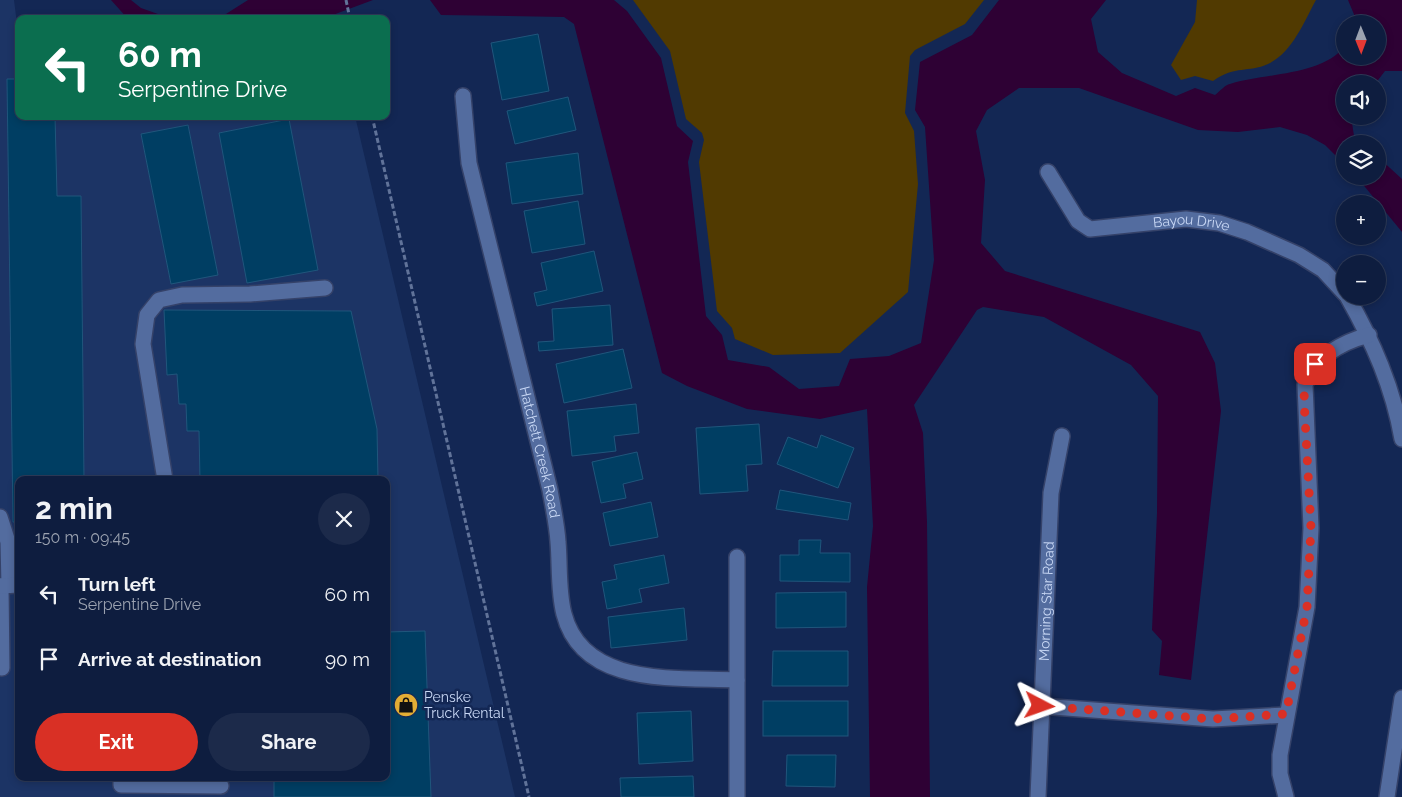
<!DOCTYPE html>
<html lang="en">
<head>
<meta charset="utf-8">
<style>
	body { margin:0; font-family:Raleway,sans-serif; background:#1c2a4a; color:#f1f3f6; height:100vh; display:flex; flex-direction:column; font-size:19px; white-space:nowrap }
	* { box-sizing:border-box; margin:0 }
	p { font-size:16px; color:#9ba2b0 }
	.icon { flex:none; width:28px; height:28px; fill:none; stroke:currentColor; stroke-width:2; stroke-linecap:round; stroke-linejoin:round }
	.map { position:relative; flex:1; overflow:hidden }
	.side { position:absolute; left:15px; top:476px; width:375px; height:305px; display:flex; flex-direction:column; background:#0e1d3f; border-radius:10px; box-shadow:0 2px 8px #0003,0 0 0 1px #2e3b59 }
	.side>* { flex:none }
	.banner { position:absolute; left:15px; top:15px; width:375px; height:105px; border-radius:10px; box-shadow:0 2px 8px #0003,0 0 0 1px #2e3b59; background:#0b6e4f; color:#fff; overflow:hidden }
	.needle { width:32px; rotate:179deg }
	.buttons { position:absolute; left:1336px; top:15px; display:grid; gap:10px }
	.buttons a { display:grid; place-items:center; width:50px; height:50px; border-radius:50%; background:#0e1d3f; box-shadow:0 2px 8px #0003,0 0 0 1px #2e3b59; font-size:25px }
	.pin { position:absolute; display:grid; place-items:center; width:42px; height:42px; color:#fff; margin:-21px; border-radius:10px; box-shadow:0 2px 8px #0006 }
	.me { position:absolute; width:55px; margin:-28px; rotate:94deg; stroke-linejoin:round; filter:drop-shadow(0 0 4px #0008) }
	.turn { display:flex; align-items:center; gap:18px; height:105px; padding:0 20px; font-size:22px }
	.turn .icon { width:65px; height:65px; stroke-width:2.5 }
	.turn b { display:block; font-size:35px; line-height:42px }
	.round { display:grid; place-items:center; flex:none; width:52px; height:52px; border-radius:26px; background:#1c2a4a }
	.overview { display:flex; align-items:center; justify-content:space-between; height:85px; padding:0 20px }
	h1 { font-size:30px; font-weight:700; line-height:38px }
	.action { display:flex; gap:10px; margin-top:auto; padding:10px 20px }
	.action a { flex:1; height:58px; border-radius:30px; background:#d93025; color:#fff; font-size:20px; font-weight:700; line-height:58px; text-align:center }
	.action a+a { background:#1c2a4a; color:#f1f3f6 }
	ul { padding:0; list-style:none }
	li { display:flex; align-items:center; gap:15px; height:65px; padding:0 20px }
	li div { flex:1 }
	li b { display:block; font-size:19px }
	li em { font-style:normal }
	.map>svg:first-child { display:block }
</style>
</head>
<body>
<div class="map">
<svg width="1402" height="797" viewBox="0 0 1402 797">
	<rect width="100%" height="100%" fill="#132754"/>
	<path fill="#1c3465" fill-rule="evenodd" d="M0,0H14L19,40V116H355L515,797H0ZM19,480H386V778H19Z"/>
	<g fill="#513a01">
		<path d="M633,0H984L965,24L915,50L910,56L905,113L914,131L918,184L908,292L840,353L773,355L735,339L732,328L717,311L699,162L704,140L702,133L686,119L670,51Z"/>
		<path d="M1197,0H1316C1304,22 1292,53 1268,64C1248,73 1236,65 1213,81L1195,76L1181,80L1171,65L1195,22Z"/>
	</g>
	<g fill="#2e0134">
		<path d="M111,0H131L141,8L172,19H128Z"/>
		<path d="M248,0H373L322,19H218Z"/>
		<path d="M430,0H614L627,11L661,58L677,126L693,141L688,162L706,316L722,335L728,360L769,367L799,389L839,386L850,359L889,356L921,343L934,260L925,127L915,110L920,62L972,35L999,0H1106L1091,19L1098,52L1122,73L1176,96L1195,88L1215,95C1220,91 1225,85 1230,84C1264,73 1322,76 1345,46V56H1378V24H1358L1348,0H1402V71H1385L1375,84H1345V116H1351L1354,136L1362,144H1345V165L1325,145L1307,135L1280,127L1238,132L1198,130L1079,88H1019L987,110L976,131L985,180L981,243L1005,271L1200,332L1215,363L1221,411L1191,680L1159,675L1162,641L1152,630L1157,513L1158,396L1131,365L1044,317L983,307L977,310L914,405L923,433L927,522L930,797H870L867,587L873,526L867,409L820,419L747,409L687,386L662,373L574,24L564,17L441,15Z"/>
		<path d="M1378,157L1402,179V232L1356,176H1378Z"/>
	</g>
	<g fill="#003e63" stroke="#20567c">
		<path d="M538,34L549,91L502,100L491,43Z"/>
		<path d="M7,79H19V116H55L57,196H81L84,480H19V522H13Z"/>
		<path d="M568,97L576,130L515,144L507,111Z"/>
		<path d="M289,119L318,270L247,283L219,133Z"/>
		<path d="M188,125L218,275L171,284L141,134Z"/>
		<path d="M578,153L583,194L512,204L506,163Z"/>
		<path d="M578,201L585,244L532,253L524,211Z"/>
		<path d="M594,251L603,291L537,306L534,293L547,290L541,263Z"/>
		<path d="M610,305L613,345L539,351L538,342L554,341L552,309Z"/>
		<path d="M164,310L351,311L377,429L378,480H200L199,431H187L186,404H179L177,374L167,375Z"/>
		<path d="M623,349L632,388L564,403L556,364Z"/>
		<path d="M636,404L639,433L614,436L616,451L572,456L567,411Z"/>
		<path d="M759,424L762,464L746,465L748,491L700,494L696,428Z"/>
		<path d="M821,435L854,448L838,488L777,464L788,437L817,448Z"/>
		<path d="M637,452L643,479L623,484L626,498L601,503L592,462Z"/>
		<path d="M780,490L851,503L848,520L776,509Z"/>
		<path d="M651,502L658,537L610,546L603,513Z"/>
		<path d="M799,540H821L820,553H850V582L780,581V555H799Z"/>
		<path d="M664,555L669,583L639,589L642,602L607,609L602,582L617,579L614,565Z"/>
		<path d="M846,592V627L776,628V593Z"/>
		<path d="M684,608L687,640L611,648L608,617Z"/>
		<path d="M425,631L431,797H274V778H386V632Z"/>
		<path d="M773,651H848V686H772Z"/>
		<rect x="763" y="701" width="85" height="35"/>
		<path d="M691,711L693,761L639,764L637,713Z"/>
		<path d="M787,755H836L835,787L786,786Z"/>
		<path d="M693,776L694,797H621L620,778Z"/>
	</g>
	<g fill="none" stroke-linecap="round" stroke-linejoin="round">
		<g stroke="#354269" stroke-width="18">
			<g id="service">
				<path d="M165,480L143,344L147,315L159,300L182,295L250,294L325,288"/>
				<path d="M0,517L8,542L9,585"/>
				<path d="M1,586L2,668"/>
				<path d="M121,778V785L221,786L217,778"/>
			</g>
		</g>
		<g stroke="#354269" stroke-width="18">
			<g id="minor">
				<path id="s1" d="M463,96L469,163L550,490C553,507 557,525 558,542C560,565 558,591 564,614C583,688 678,677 737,680"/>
				<path id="s2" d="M1048,172L1078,221L1090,229L1186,219L1219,223L1247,232L1299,255L1323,270L1345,294"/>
				<path d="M1347,296C1373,342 1393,387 1402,439"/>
				<path d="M0,586L19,585"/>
				<path d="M1040,706L1213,719L1286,715"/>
				<path d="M737,797V557"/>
				<path id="s3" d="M1038,797L1051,493L1062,436"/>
				<path d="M1286,797L1280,774V755L1307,607L1311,528L1305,385C1315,357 1342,342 1369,335"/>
				<path d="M1387,797L1402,698"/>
			</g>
		</g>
		<g stroke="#617399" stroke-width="3" stroke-dasharray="5 2.5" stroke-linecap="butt">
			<path d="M346,0L350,19"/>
			<path d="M372,116L529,797"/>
		</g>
		<use href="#service" stroke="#536c9f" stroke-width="15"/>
		<use href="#minor" stroke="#536c9f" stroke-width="15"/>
	</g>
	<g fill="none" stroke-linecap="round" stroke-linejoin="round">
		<path stroke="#d93025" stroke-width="9" stroke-dasharray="0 16.2" d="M1040,706L1213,719L1286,714L1307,607L1311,528L1304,399L1305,384L1315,364"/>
	</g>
	<defs>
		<g id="shop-disc" transform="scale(1.25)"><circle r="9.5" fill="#e3ae35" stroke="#132754"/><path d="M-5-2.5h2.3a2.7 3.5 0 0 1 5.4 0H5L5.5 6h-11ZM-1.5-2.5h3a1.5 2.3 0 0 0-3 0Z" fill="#111"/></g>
	</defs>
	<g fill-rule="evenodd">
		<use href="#shop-disc" x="406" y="705"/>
	</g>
	<g text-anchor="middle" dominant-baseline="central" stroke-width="5" stroke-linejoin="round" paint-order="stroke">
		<g font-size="14" fill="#c9d8f5" stroke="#132754">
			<text stroke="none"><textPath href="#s2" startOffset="174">Bayou Drive</textPath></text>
			<text stroke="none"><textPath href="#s1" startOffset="365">Hatchett Creek Road</textPath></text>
			<text stroke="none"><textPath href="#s3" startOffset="196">Morning Star Road</textPath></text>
		</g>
		<g font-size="14" fill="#c9d8f5" stroke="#132754" text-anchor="start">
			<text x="424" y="697">Penske<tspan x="424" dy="16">Truck Rental</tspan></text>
		</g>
	</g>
</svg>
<div class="buttons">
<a><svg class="needle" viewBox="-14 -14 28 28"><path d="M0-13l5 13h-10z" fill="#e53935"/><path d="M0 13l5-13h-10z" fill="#9ba2b0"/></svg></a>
<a><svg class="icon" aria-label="sound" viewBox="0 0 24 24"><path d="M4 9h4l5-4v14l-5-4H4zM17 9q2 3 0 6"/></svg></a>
<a><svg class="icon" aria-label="layers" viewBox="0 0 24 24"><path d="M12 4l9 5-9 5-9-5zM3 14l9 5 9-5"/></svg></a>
<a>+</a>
<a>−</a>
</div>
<div class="pin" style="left:1315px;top:364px;background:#d93025"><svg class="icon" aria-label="arrive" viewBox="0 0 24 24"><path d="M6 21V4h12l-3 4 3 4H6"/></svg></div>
<svg class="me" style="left:1040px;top:706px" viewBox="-20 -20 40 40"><path d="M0-17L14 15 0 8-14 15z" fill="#d93025" stroke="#fff" stroke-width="4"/></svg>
<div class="banner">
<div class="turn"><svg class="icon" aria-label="left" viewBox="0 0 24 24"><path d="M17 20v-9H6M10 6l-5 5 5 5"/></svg><div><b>60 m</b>Serpentine Drive</div></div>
</div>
<section class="side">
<div class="overview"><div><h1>2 min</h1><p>150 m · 09:45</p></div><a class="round"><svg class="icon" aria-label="close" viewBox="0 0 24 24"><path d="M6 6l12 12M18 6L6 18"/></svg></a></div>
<ul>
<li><svg class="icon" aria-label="left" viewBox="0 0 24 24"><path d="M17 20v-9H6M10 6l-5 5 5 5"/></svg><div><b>Turn left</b><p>Serpentine Drive</p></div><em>60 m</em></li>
<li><svg class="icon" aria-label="arrive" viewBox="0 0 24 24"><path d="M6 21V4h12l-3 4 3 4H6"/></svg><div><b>Arrive at destination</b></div><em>90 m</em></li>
</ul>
<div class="action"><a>Exit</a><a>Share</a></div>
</section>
</div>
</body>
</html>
